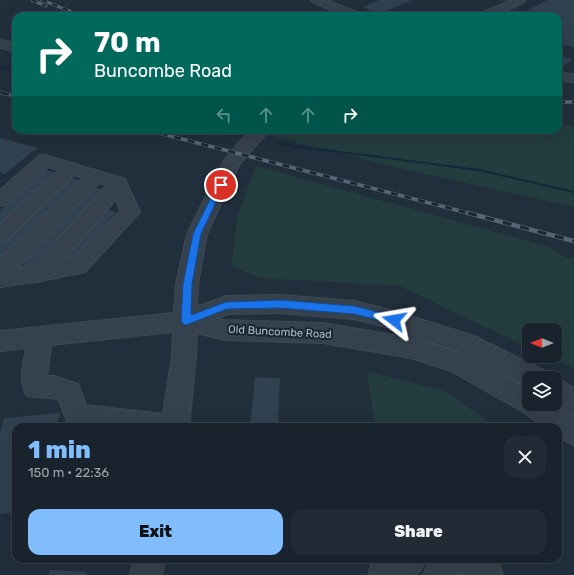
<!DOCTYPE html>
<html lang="en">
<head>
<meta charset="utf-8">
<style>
	body { margin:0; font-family:Rubik,sans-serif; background:#222b35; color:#f1f3f6; height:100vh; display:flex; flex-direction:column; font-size:15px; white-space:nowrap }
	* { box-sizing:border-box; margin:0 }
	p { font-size:13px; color:#9fa4aa }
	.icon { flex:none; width:22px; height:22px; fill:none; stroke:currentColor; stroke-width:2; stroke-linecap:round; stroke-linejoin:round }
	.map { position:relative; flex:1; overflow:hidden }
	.drawer { position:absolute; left:12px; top:423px; width:550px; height:140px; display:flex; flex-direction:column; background:#19232d; border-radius:12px; box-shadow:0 4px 16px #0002,0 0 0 1px #374049 }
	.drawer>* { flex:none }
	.guide { position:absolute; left:12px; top:12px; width:550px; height:122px; border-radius:12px; box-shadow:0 4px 16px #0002,0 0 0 1px #374049; background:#00695c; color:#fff; overflow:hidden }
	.needle { width:26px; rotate:270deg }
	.tools { position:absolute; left:522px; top:323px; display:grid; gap:8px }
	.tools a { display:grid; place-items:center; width:40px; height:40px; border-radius:8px; background:#19232d; box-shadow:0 4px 16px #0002,0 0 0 1px #374049; font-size:20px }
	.pin { position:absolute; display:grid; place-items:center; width:34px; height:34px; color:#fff; margin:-17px; border:2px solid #fff; border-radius:50%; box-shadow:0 1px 4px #0007 }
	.me { position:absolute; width:44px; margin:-22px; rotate:284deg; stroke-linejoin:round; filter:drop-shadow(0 0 3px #0008) }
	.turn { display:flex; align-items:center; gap:14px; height:84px; padding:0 16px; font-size:18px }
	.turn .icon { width:52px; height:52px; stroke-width:2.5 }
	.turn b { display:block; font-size:28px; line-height:34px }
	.lanes { display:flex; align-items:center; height:38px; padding:0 16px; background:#0003; justify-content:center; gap:20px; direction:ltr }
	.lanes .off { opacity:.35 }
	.round { display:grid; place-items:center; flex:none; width:42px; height:42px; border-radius:12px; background:#222b35 }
	.overview { display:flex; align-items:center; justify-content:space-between; height:68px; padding:0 16px }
	h1 { font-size:24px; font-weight:800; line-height:30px; color:#81bcfc }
	.primary-button { display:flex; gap:8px; margin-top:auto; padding:8px 16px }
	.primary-button a { flex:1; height:46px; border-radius:12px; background:#81bcfc; color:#111; font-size:16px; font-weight:800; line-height:46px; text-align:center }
	.primary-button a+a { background:#222b35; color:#f1f3f6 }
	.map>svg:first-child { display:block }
</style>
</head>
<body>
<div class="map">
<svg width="574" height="575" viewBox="0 0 574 575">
	<rect width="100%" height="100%" fill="#212f3c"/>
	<g fill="#233c3d">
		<path d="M558,125H574V207L394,167L268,135L276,130H558Z"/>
		<path d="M256,166L550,247L564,257L574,259V368L547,356H555V330H529V348L400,286L260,278L231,265L238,214Z"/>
		<path d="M367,371L445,391L496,427H375Z"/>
	</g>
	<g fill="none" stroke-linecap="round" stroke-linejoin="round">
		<g fill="#14273a" fill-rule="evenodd">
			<path d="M0,66L16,70V72L0,68Z"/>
			<path d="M225,130H231L239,133L237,134Z"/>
			<path d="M278,143L479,169L574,191V193L479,171L279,145L277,144Z"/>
		</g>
	</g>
	<g fill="#304150">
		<path d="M380,0H412L379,14L363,7Z"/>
		<path d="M548,0H574V47L558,43V16H516Z"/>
		<path d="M558,54L573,60L558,69Z"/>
		<path d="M0,138L38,148L35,151H33L5,174L0,172Z"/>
		<path d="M45,170L58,173L0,225V210Z"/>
		<path d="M70,177L82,181L0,261V243Z"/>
		<path d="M93,187L106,190L31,267L17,263Z"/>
		<path d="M106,209L116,212L71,261L60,257Z"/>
		<path d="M255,377L280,378L278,427H250Z"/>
		<path d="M60,413L57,427H16V512L0,514V433L4,418Z"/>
		<path d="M50,570L87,572L86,575H48Z"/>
	</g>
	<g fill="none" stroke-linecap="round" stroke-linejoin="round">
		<g stroke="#3e4a55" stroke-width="2">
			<g id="minor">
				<path d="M311,0H327L358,13L360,16H344L313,2Z"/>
				<path d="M511,0H526L524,2L496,16H480L482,13Z"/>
				<path d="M0,40L16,43V51L0,48Z"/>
				<path d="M558,73L574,74V82L558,81Z"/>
				<path d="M253,130H270L240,163L207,234L198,284L197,307L226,296L281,295L354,301L394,311L474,336L543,370L547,378H529V387L478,361L529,389V404H555V378L564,382L574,388V415L568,413L574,417V445L558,437V427H544L522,411L451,371L411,358L323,343L224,340L197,333L196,356L189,427H73L68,425L59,400C48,396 37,399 26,395C19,380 23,364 26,348L0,351V331L174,313L176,284L187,234L223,162L239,142ZM281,313L354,319L394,329L458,351L467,355L411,338L323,323L224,320L216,319L228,314ZM173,332L172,356L163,414L86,405L78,384L54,376H47L51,345Z"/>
				<path d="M45,155L125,179L140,212L85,272L41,281L0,287V259L83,178L74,175L7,240L0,242V224L59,170L48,167L7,204L0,206V190L39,156ZM99,183L107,185L35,265L17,268ZM116,199L120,211L72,259L64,260Z"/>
				<path d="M134,559H166L162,575H130Z"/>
				<path d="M380,559H426L421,570L414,575H368L372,563Z"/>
				<path d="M431,559H493L499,563L503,575H462L460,573L458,575H423Z"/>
			</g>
		</g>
		<use href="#minor" fill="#35414c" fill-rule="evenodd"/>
		<g stroke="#576573" stroke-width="3">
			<g id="rail-far2">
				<path d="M32,0L46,6"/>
				<path d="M42,0L82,16"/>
				<path d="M0,92L6,94"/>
			</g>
		</g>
		<g stroke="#576573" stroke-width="3.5">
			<g id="rail-far1">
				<path d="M2,93L16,96"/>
				<path d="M558,102H574"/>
				<path d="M147,130L472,214"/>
			</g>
		</g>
		<g stroke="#576573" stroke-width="4.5">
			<path id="rail" d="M468,213L574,241"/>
		</g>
		<use href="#rail-far2" stroke="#1a2631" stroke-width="2" stroke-dasharray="5.5" stroke-linecap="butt"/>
		<use href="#rail-far1" stroke="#1a2631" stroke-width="2.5" stroke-dasharray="7" stroke-linecap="butt"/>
		<use href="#rail" stroke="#1a2631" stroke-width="3" stroke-dasharray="9" stroke-linecap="butt"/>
	</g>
	<path fill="#1a73e8" stroke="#114b97" d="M218,183H221L224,185L201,234L192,284L191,315L226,302L280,300L354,306L397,317L399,320L397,323L394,324L354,314L280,308L227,309L186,325L183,324L181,321L183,284L193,234Z"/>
	<g text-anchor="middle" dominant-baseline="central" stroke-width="4" stroke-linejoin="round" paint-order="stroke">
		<g font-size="11" fill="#b0bcc8" stroke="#1a2631">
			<text transform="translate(280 332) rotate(3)">Old Buncombe Road</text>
		</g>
	</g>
</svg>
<div class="tools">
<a><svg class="needle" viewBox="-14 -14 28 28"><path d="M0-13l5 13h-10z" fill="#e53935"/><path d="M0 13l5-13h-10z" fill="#9fa4aa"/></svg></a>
<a><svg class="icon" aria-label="layers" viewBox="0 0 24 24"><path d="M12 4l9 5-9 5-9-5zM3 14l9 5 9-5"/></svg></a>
</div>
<div class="pin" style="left:221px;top:185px;background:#d93025"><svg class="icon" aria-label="arrive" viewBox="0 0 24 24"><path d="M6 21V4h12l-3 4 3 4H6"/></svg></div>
<svg class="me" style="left:394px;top:320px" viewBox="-20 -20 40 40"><path d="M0-17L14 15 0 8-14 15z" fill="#1a73e8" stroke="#fff" stroke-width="4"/></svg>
<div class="guide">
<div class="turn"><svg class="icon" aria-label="right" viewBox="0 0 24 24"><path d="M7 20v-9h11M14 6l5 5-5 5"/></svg><div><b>70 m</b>Buncombe Road</div></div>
<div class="lanes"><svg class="icon off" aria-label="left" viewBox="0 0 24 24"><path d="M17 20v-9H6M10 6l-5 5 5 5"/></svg><svg class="icon off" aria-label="ahead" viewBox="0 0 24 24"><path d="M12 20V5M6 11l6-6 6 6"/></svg><svg class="icon off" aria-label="ahead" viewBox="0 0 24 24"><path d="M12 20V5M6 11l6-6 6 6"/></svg><svg class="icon" aria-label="right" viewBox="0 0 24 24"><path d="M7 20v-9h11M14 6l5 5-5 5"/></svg></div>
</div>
<section class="drawer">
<div class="overview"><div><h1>1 min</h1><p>150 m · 22:36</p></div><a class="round"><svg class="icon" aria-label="close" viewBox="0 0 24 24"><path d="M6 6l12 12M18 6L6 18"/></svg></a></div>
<div class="primary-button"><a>Exit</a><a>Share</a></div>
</section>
</div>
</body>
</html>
